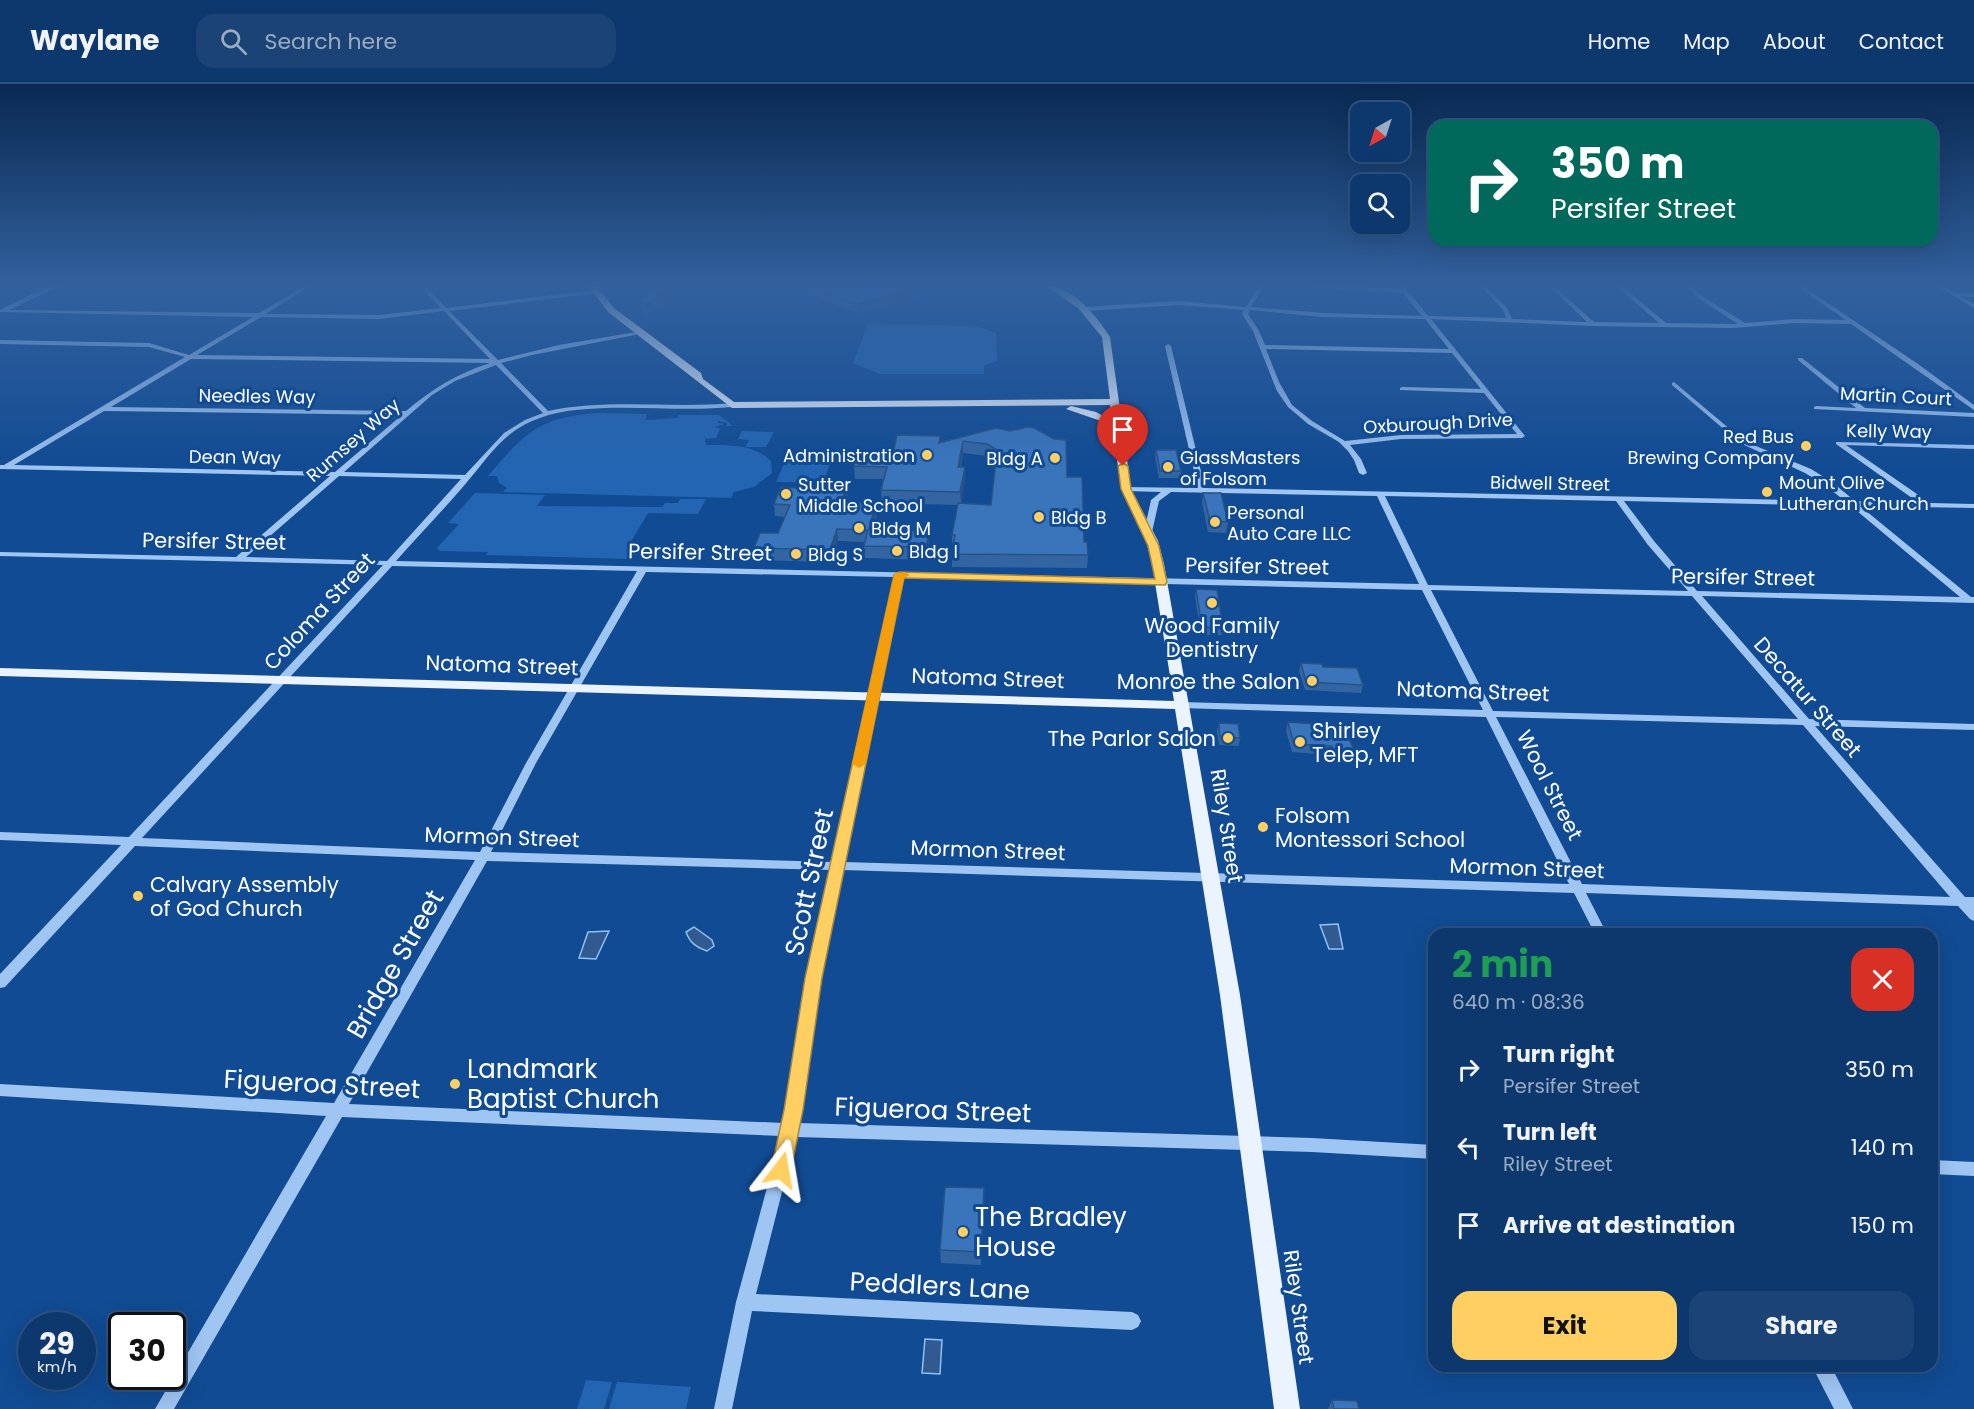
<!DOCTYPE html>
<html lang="en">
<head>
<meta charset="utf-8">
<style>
	body { margin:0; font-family:Poppins,sans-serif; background:#1b4376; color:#f1f3f6; height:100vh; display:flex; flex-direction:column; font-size:22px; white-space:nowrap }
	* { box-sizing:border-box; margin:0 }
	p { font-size:20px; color:#9aacc2 }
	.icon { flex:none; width:33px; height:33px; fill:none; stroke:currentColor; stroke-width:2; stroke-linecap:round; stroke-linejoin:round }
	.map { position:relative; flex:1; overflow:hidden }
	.details { position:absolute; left:1428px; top:844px; width:510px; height:444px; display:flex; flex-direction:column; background:#0d386e; border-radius:18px; box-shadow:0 6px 24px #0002,0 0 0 2px #2d5281 }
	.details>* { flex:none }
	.banner { position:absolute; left:1428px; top:36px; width:510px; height:126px; border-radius:18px; box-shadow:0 6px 24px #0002,0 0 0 2px #2d5281; background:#00695c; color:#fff; overflow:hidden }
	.needle { width:39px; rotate:219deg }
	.fabs { position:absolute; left:1350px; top:18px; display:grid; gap:12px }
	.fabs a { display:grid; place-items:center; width:60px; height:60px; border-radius:12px; background:#0d386e; box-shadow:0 6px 24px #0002,0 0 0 2px #2d5281; font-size:30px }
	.speed { position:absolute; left:18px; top:1228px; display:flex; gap:12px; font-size:30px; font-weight:700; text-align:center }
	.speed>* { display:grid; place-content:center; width:78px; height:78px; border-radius:50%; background:#0d386e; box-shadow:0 6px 24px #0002,0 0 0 2px #2d5281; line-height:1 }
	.speed small { font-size:15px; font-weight:400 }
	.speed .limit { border:3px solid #111; border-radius:9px; background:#fff; color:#111 }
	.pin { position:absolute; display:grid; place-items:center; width:51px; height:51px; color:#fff; margin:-62px -26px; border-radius:50% 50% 50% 0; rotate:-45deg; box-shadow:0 0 6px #0007 }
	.pin .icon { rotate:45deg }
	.me { position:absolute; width:66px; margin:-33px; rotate:14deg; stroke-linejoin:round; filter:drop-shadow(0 0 4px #0008) }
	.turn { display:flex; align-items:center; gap:21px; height:126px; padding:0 24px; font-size:27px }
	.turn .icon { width:78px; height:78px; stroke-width:2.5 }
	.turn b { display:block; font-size:42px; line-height:51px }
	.round { display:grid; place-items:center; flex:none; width:63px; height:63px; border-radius:18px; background:#1b4376 }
	.head { display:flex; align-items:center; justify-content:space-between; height:102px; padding:0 24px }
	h1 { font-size:36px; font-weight:700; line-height:45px; color:#1e9e55 }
	.button { display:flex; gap:12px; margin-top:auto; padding:12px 24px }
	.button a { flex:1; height:69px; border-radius:18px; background:#ffd061; color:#111; font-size:24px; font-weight:700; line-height:69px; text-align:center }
	.button a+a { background:#1b4376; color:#f1f3f6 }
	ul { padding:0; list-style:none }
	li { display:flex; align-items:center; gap:18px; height:78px; padding:0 24px }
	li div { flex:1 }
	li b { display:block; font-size:22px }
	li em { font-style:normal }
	header { display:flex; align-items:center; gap:36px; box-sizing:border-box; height:84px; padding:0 30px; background:#0d386e; border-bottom:2px solid #2d5281 }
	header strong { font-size:28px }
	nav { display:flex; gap:33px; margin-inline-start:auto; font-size:21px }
	.search { width:420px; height:54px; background:#1b4376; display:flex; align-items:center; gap:15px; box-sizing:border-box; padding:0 21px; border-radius:18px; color:#9aacc2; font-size:22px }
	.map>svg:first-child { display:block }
</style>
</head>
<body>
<header>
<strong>Waylane</strong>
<div class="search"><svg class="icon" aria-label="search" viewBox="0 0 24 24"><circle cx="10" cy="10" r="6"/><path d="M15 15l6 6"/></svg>Search here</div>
<nav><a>Home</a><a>Map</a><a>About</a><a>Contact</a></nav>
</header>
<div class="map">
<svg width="1974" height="1325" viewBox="0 0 1974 1325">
	<rect width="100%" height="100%" fill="#114b93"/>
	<g fill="#2365b3">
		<path d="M868,240L976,242L996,249L997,277L984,282V290H880L853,279Z"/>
		<path d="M597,329L647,330L645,336L677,334L679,331H719L733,342H726L727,339L718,337V339L724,340L715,343L720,345L716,354L705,355L706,361C728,361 754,360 771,377L772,389L754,403L734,408L731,414L503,408L507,404L499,399L497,392H488C524,350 538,333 597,329Z"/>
		<path d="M742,347L774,348L766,363H745L749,356L738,355Z"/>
		<path d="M789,368L810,369L805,384L812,369H834L823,399L776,398Z"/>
		<path d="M475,409L545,411L537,422L662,423L665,419H678L680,415H706L698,430L648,429L630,459L635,464L628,475L486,471L488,468L440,467L437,464L459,440L448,439Z"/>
		<path d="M586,1296L612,1298L604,1325H577Z"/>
		<path d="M617,1298L691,1303L686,1325H609Z"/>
	</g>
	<g fill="#315b90" stroke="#90c0f6" stroke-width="1.5">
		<path d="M1338,840L1343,865H1329L1320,841Z"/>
		<path d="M694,843L712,856L714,862L707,867C696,863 690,859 686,848Z"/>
		<path d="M609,847L596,875L579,874L588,848Z"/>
		<path d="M925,1255L942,1256L940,1290L922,1289Z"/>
	</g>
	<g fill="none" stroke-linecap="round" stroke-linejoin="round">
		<g fill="#9fc5f3" fill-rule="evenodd">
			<path d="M50,201H213L58,203L9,226L259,229L306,201H312L266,230L379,231L441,224L419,201H424L446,224L596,206L598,209L449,227L498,276L559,261L642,247V249L640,250L532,271L501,279L548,327C609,314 671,325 732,319L735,321L732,323C680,328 628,320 576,326C553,328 527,336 509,351C495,362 483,379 472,392C449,420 421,449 396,477L1419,500L1377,412L1171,408L1159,417L1152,448L1148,450H1145L1144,448L1151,416L1161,408L1126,407L1122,405L1123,403L1198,404L1165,262L1168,260L1171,262L1205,404L1845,417L1826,402L1805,389L1740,359L1672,301V299L1674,298L1744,357L1811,385L1832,398L1855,417L1919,419L1836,360V358L1974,361V365L1846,361L1930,419L1974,420V424L1860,422L1971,513H1974V519L1702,512L1809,635L1974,640V646L1815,642L1965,813H1974V837L1970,835L1958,822L1586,809L1607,850H1595L1574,809L843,786L821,894L798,1039L1312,1054L1434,1061V1075L1312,1068L796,1053L756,1210L1132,1228L1138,1231L1141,1237L1138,1243L1132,1246L752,1227L732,1325H714L736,1218L781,1052L342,1033L174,1325H155L326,1032L0,1012V1000L334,1019L475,776L135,762L5,903L0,904V890L121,761L0,756V748L129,753L383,481L0,472V468L236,473L330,392L0,385V381H4L185,273L149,263L0,260V256L149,259L189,271L253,233L0,228V226ZM444,227L490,275L197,271L261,233L379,235ZM191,275L490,279C458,289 432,305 406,327L111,323ZM496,281L543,329L525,336L504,349L465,391L344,388L432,311L455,297ZM104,327H105L402,331L335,388L14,381ZM339,392L461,395L387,477L246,473ZM1385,412L1616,417L1648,461L1688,507L1428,501ZM1624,417L1851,422L1960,513L1697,507L1654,457ZM392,482L637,487L526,679L480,768L142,754ZM646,488L894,493L833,778L491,768L536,679ZM903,494L1422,506L1483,626L1180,618L1175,621L1180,624L1486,633L1569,800L844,778ZM1431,506L1692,512L1798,635L1493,627ZM1496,633L1803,641L1950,813L1582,800ZM487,777L831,786L807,894L784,1039L349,1020Z"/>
			<path d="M1260,201H1265L1251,223L1323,229L1422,232L1403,209L1276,201H1319L1401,205L1398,201H1403L1428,232L1506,234L1503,226L1480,201H1485L1507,224L1512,235L1587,238L1548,201H1553L1594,238L1659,239L1615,201H1621L1666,239L1738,240L1695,212L1687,201H1692L1699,210L1745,239L1795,235L1846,236L1795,201H1801L1918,280L1974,321V326L1851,240L1795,239L1732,244L1593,242L1431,235L1525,352L1522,354L1401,355L1350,361L1361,375L1367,389L1363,391L1359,389L1354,376L1348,367L1339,358L1308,340L1288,323L1277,307L1253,247L1242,230L1244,226L1179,221L1084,227L1081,225L1084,223L1179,217L1246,223ZM1250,226L1323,233L1425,235L1449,265L1265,261L1259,247L1248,230ZM1266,265L1452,269L1481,305L1402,303L1400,304V306L1484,309L1517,350L1401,351L1345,357L1312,337L1292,321L1279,298Z"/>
			<path d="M1935,201H1941L1955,209H1974V213L1960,212L1974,220V224Z"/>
			<path d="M1798,274H1802L1865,324L1974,329V333L1814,325V323L1816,322L1856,324L1798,276Z"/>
			<path d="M1932,1076L1974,1078V1092L1932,1090Z"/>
			<path d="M1812,1282H1831L1853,1325H1834Z"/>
		</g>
		<path fill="#ebf3ff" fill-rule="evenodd" d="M588,201H595L614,224L701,289L703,295L734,318L1110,315L1102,253L1078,224L1044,201C1072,201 1096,231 1110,253L1131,405L1158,457L1164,480L1240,911L1300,1325H1274L1220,911L1175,625L0,592V584L1174,617L1152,480L1146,457L1121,405L1114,353L1101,337L1066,325L1071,322L1096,328L1112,337L1110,321L732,324L608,228Z"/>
	</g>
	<g fill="#3265a2" fill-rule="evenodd">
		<path d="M654,201L647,231L643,226L641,216Z"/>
		<path d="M787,201H931V208L858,229Z"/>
		<path d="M996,344L1067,393L1088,471L1087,484L952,483V451L958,421L882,419L881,406L883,395H855L854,382L882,372L894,366L940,358ZM963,369L987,372L996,378L991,421L961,420L965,395V383H961Z"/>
		<path d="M1156,366L1181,387V394H1159L1155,373Z"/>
		<path d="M840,401H847L848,413L846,419H876L877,431L873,445L929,459L926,476L865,474L864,462L865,458L838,457L831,478L756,476L754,464L778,449L785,433L775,432L774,420L797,404Z"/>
		<path d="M1203,409L1228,438L1226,449L1208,448L1202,419Z"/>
		<path d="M1196,505L1223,544L1222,551H1201L1195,513Z"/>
		<path d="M1301,579L1323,583L1363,601L1361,609L1305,606L1299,587Z"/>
		<path d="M1288,638L1331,644L1355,668L1352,676H1331L1329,671L1292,668L1286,647Z"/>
		<path d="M1219,639L1240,654L1239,662L1219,661L1217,647Z"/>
		<path d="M984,1104L981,1181L941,1179L940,1166Z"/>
		<path d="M1332,1316L1359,1325H1328Z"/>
	</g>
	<g fill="#295284">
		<path d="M671,201H685L647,231L645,221Z"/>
		<path d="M926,201H931V208L858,229L857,220Z"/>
		<path d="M963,357V369L958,395V383Z"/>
		<path d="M965,383V395L961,421L960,408Z"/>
		<path d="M847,401L848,413L842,431L841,418Z"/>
		<path d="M876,419L877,431L870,458L869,445Z"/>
		<path d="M837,445L838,457L831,478L830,466Z"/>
		<path d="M929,447V459L926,476V463Z"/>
		<path d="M984,1104V1117L981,1181V1168Z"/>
	</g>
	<g fill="#3a75bc" stroke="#295284" stroke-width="1.5">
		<path d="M654,201H671L645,221L641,216Z"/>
		<path d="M807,201H926L857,220Z"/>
		<path d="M1028,343L1034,344L1054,355L1066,356L1067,393H1082L1084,458H1087L1088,471L952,470L955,451H952L958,419L991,421L997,366L987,360L963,357L958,383H965L960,408L881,406L887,383L854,382V372H882L884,366H894L897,351L940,352L939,359L996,344L1010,347Z"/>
		<path d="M1156,366H1176L1181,387H1160Z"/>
		<path d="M812,396H839L837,401H847L841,418L876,419L869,445L929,447L926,463L864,462L868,446L837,445L830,466L754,464L760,449H778L790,421L774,420L781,403L797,404L799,400H810Z"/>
		<path d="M1203,409H1221L1228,438L1210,437Z"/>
		<path d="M1196,505L1217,506L1223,544L1202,543Z"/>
		<path d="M1301,579L1322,580L1323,583L1357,584L1363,601L1306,598Z"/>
		<path d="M1288,638L1329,641L1331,644L1345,646L1355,668H1333L1332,662L1294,660Z"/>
		<path d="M1219,639L1238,640L1240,654L1220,653Z"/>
		<path d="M945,1103L984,1104L981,1168L940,1166Z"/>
		<path d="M1332,1316L1357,1317L1359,1325H1334Z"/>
	</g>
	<linearGradient id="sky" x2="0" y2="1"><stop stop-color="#092951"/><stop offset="0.52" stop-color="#32619e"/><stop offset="1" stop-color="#32619e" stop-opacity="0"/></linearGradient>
	<rect width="1974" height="387" fill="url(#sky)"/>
	<path fill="#ffd061" stroke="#a6873f" stroke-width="1.5" d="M1123,379L1128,382L1131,405L1159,462L1167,498L1165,501L904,494L822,894L803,1026L791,1086L788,1093L781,1095L774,1093L771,1086L784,1026L805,894L894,491L899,488L1155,495L1148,462L1121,405L1118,382Z"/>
	<path fill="#f59e0b" d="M905,488L910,491L904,494L866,680L859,684L852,680L894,491L895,489Z"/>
	<g fill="#ffd061" stroke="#114b93" stroke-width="2">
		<circle cx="1806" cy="362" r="6"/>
		<circle cx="927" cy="371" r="6"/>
		<circle cx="1055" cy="374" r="6"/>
		<circle cx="1168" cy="383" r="6"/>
		<circle cx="1767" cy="408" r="6"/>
		<circle cx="786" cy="410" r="6"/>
		<circle cx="1039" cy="433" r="6"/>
		<circle cx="1215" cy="438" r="6"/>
		<circle cx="859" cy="444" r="6"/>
		<circle cx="897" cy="467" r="6"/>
		<circle cx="796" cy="470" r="6"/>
		<circle cx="1212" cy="519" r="6"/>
		<circle cx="1312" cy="597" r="6"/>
		<circle cx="1228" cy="654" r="6"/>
		<circle cx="1300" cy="658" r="6"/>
		<circle cx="1263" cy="743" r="6"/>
		<circle cx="138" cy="812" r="6"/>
		<circle cx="455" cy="1000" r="6"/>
		<circle cx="963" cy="1148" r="6"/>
	</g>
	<g text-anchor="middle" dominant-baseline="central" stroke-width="6" stroke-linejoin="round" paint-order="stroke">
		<g font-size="18" fill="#fff" stroke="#114b93">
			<text transform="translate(257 312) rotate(1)">Needles Way</text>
			<text transform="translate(1896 312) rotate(3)">Martin Court</text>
			<text transform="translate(1438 339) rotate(-3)">Oxburough Drive</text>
			<text transform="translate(1889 347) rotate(1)">Kelly Way</text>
			<text transform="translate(353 356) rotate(-41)">Rumsey Way</text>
			<text transform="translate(235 373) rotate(1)">Dean Way</text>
			<text transform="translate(1550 399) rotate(1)">Bidwell Street</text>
		</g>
		<g font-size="18" fill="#fff" stroke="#114b93" text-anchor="start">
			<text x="1794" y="352" text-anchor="end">Red Bus<tspan x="1794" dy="21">Brewing Company</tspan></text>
			<text x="915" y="371" text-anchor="end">Administration</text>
			<text x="1180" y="373">GlassMasters<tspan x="1180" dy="21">of Folsom</tspan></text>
			<text x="1043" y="374" text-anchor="end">Bldg A</text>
			<text x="1779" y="398">Mount Olive<tspan x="1779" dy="21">Lutheran Church</tspan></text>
			<text x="798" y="400">Sutter<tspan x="798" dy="21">Middle School</tspan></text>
			<text x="1227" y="428">Personal<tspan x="1227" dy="21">Auto Care LLC</tspan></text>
			<text x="1051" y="433">Bldg B</text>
			<text x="871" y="444">Bldg M</text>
			<text x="909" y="467">Bldg I</text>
			<text x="808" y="470">Bldg S</text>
		</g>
		<g font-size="21" fill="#fff" stroke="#114b93">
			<text transform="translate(214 457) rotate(1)">Persifer Street</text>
			<text transform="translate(700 468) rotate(1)">Persifer Street</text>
			<text transform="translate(1257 482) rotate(1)">Persifer Street</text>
			<text transform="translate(1743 493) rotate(1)">Persifer Street</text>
			<text transform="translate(319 527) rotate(-47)">Coloma Street</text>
			<text transform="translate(502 581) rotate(2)">Natoma Street</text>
			<text transform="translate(988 594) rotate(2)">Natoma Street</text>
			<text transform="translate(1473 607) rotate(2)">Natoma Street</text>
			<text transform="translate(1808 613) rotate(49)">Decatur Street</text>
			<text transform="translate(1550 701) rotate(63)">Wool Street</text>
			<text transform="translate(1227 742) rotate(81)">Riley Street</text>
			<text transform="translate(502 753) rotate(2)">Mormon Street</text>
			<text transform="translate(988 766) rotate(2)">Mormon Street</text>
			<text transform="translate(1527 784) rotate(2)">Mormon Street</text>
			<text transform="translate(1299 1223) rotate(82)">Riley Street</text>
		</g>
		<g font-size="21" fill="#fff" stroke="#114b93" text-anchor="start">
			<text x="1212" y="541" text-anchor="middle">Wood Family<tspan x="1212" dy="24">Dentistry</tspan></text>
			<text x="1300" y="597" text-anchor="end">Monroe the Salon</text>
			<text x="1312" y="646">Shirley<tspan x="1312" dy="24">Telep, MFT</tspan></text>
			<text x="1216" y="654" text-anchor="end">The Parlor Salon</text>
			<text x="1275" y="731">Folsom<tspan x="1275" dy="24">Montessori School</tspan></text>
			<text x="150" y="800">Calvary Assembly<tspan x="150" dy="24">of God Church</tspan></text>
		</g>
		<g font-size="26" fill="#fff" stroke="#114b93">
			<text transform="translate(809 798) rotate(-78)">Scott Street</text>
			<text transform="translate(395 880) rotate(-60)">Bridge Street</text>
			<text transform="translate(322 1000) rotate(3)">Figueroa Street</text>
			<text transform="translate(933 1026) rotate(2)">Figueroa Street</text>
			<text transform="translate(940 1202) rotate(3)">Peddlers Lane</text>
		</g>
		<g font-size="26" fill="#fff" stroke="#114b93" text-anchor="start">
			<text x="467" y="985">Landmark<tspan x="467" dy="30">Baptist Church</tspan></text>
			<text x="975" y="1133">The Bradley<tspan x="975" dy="30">House</tspan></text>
		</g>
	</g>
</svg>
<div class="fabs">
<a><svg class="needle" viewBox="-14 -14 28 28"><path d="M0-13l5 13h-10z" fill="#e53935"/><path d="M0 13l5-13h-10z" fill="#9aacc2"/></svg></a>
<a><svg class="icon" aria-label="search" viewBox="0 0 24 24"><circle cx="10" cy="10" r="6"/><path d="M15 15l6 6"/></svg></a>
</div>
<div class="speed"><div>29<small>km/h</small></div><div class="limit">30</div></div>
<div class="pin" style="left:1123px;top:382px;background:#d93025"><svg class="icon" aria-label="arrive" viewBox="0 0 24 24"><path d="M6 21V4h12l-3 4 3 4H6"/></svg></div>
<svg class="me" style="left:781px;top:1086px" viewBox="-20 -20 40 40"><path d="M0-17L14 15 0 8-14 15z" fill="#ffd061" stroke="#fff" stroke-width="4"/></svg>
<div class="banner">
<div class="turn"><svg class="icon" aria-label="right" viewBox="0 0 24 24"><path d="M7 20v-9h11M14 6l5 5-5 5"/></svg><div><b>350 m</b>Persifer Street</div></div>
</div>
<section class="details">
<div class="head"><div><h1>2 min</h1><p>640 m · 08:36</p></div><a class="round" style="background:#d93025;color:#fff"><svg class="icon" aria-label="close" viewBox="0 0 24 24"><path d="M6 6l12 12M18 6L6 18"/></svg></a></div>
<ul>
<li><svg class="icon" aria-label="right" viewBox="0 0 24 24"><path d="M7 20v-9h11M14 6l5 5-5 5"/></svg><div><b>Turn right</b><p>Persifer Street</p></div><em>350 m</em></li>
<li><svg class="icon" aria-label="left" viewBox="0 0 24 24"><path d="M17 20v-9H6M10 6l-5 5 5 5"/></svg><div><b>Turn left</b><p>Riley Street</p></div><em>140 m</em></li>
<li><svg class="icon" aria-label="arrive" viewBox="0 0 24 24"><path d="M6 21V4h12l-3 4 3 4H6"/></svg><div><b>Arrive at destination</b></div><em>150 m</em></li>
</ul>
<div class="button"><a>Exit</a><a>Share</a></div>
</section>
</div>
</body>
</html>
